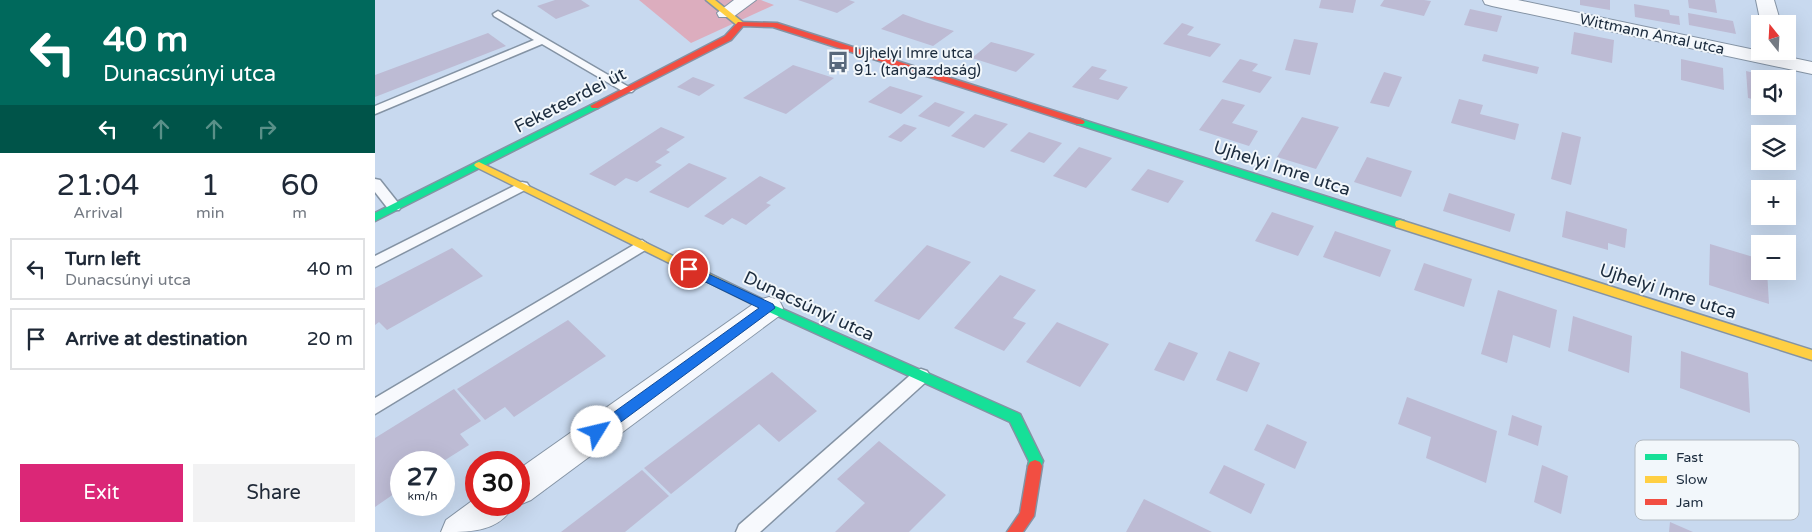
<!DOCTYPE html>
<html lang="en">
<head>
<meta charset="utf-8">
<style>
	body { margin:0; font-family:"Varela Round",sans-serif; background:#f2f2f3; color:#1f2937; height:100vh; display:flex; flex-direction:column; font-size:19px; white-space:nowrap }
	* { box-sizing:border-box; margin:0 }
	p { font-size:16px; color:#747a83 }
	.icon { flex:none; width:28px; height:28px; fill:none; stroke:currentColor; stroke-width:2; stroke-linecap:round; stroke-linejoin:round }
	.map { position:relative; flex:1; overflow:hidden }
	.drawer { display:flex; flex-direction:column; background:#fff; width:375px }
	.drawer>* { flex:none }
	.top-card { background:#00695c; color:#fff; overflow:hidden }
	.needle { width:32px; rotate:342deg }
	.tools { position:absolute; left:1376px; top:15px; display:grid; gap:10px }
	.tools a { display:grid; place-items:center; width:45px; height:45px; border-radius:0px; background:#fff; box-shadow:0 5px 20px #0002; font-size:25px }
	.speed { position:absolute; left:15px; top:451px; display:flex; gap:10px; font-size:25px; font-weight:700; text-align:center }
	.speed>* { display:grid; place-content:center; width:65px; height:65px; border-radius:50%; background:#fff; box-shadow:0 5px 20px #0002; line-height:1 }
	.speed small { font-size:12px; font-weight:400 }
	.speed .limit { border:8px solid #d22; background:#fff; color:#111 }
	.pin { position:absolute; display:grid; place-items:center; width:42px; height:42px; color:#fff; margin:-21px; border:2px solid #fff; border-radius:50%; box-shadow:0 1px 5px #0007 }
	.me { position:absolute; width:55px; margin:-28px; rotate:54deg; stroke-linejoin:round; filter:drop-shadow(0 0 4px #0008) }
	.turn { display:flex; align-items:center; gap:18px; height:105px; padding:0 20px; font-size:22px }
	.turn .icon { width:65px; height:65px; stroke-width:2.5 }
	.turn b { display:block; font-size:35px; line-height:42px }
	.lanes { display:flex; align-items:center; height:48px; padding:0 20px; background:#0003; justify-content:center; gap:25px; direction:ltr }
	.lanes .off { opacity:.35 }
	.eta { display:flex; justify-content:space-evenly; align-items:center; height:85px; text-align:center }
	.eta b { font-size:30px; font-weight:600; line-height:35px }
	.button { display:flex; gap:10px; margin-top:auto; padding:10px 20px }
	.button a { flex:1; height:58px; border-radius:0px; background:#db2777; color:#fff; font-size:20px; font-weight:600; line-height:58px; text-align:center }
	.button a+a { background:#f2f2f3; color:#1f2937 }
	ul { padding:0; list-style:none }
	li { display:flex; align-items:center; gap:15px; height:62px; margin:0 10px 8px; padding:0 10px; border:2px solid #e0e1e3; border-radius:0px }
	li div { flex:1 }
	li b { display:block; font-size:19px }
	li em { font-style:normal }
	main { display:flex; flex:1; min-height:0 }
	.map>svg:first-child { display:block }
</style>
</head>
<body>
<main>
<section class="drawer">
<div class="top-card">
<div class="turn"><svg class="icon" aria-label="left" viewBox="0 0 24 24"><path d="M17 20v-9H6M10 6l-5 5 5 5"/></svg><div><b>40 m</b>Dunacsúnyi utca</div></div>
<div class="lanes"><svg class="icon" aria-label="left" viewBox="0 0 24 24"><path d="M17 20v-9H6M10 6l-5 5 5 5"/></svg><svg class="icon off" aria-label="ahead" viewBox="0 0 24 24"><path d="M12 20V5M6 11l6-6 6 6"/></svg><svg class="icon off" aria-label="ahead" viewBox="0 0 24 24"><path d="M12 20V5M6 11l6-6 6 6"/></svg><svg class="icon off" aria-label="right" viewBox="0 0 24 24"><path d="M7 20v-9h11M14 6l5 5-5 5"/></svg></div>
</div>
<div class="eta">
<div><b>21:04</b><p>Arrival</p></div>
<div><b>1</b><p>min</p></div>
<div><b>60</b><p>m</p></div>
</div>
<ul>
<li><svg class="icon" aria-label="left" viewBox="0 0 24 24"><path d="M17 20v-9H6M10 6l-5 5 5 5"/></svg><div><b>Turn left</b><p>Dunacsúnyi utca</p></div><em>40 m</em></li>
<li><svg class="icon" aria-label="arrive" viewBox="0 0 24 24"><path d="M6 21V4h12l-3 4 3 4H6"/></svg><div><b>Arrive at destination</b></div><em>20 m</em></li>
</ul>
<div class="button"><a>Exit</a><a>Share</a></div>
</section>
<div class="map">
<svg width="1437" height="532" viewBox="0 0 1437 532">
	<rect width="100%" height="100%" fill="#c8d9ef"/>
	<path fill="#dcadbe" d="M264,0H386L399,5L316,43Z"/>
	<g fill="#bdbbd4">
		<path d="M180,0H206L215,6L181,19L162,6Z"/>
		<path d="M423,0H474L480,2L462,13Z"/>
		<path d="M946,0H981L978,13L944,8Z"/>
		<path d="M1009,0H1049L1056,1L1049,16L1005,6Z"/>
		<path d="M1205,0H1235V10L1205,5Z"/>
		<path d="M1313,0H1340L1342,13L1314,8Z"/>
		<path d="M1259,4L1294,10L1295,15L1304,16L1305,25L1260,17Z"/>
		<path d="M1095,9L1127,16L1122,32L1089,25Z"/>
		<path d="M1313,13L1358,21L1361,34L1314,25Z"/>
		<path d="M528,14L550,22L579,31L558,46L506,29Z"/>
		<path d="M807,23L819,27L812,35L846,44L835,57L788,44Z"/>
		<path d="M1199,32L1239,40L1237,63L1196,54Z"/>
		<path d="M113,33L131,46L0,97V75Z"/>
		<path d="M919,39L943,43L935,75L910,70Z"/>
		<path d="M616,42L639,48L660,54L641,72L597,58Z"/>
		<path d="M1109,54L1164,67L1162,74L1107,61Z"/>
		<path d="M865,59L883,64L877,71L897,77L885,93L847,82Z"/>
		<path d="M1306,59L1348,68L1349,90L1306,80Z"/>
		<path d="M418,65L459,78L411,114L368,98Z"/>
		<path d="M717,66L732,70L724,79L753,87L743,100L697,87Z"/>
		<path d="M1371,71L1402,78L1385,79V101L1373,98Z"/>
		<path d="M1009,72L1027,77L1014,107L995,103Z"/>
		<path d="M318,77L340,85L324,96L302,87Z"/>
		<path d="M1412,80L1415,81L1420,109L1412,107Z"/>
		<path d="M515,86L548,96L526,114L493,102Z"/>
		<path d="M847,99L870,105L857,123L883,131L874,146L824,130Z"/>
		<path d="M1084,99L1108,105L1105,114L1144,124L1140,140L1076,123Z"/>
		<path d="M560,102L590,112L574,127L543,116Z"/>
		<path d="M600,114L633,124L609,148L576,136Z"/>
		<path d="M927,117L964,127L941,169L902,157Z"/>
		<path d="M529,124L542,128L526,142L513,137Z"/>
		<path d="M286,127L310,137L291,150L295,152L280,162L287,165L262,182L251,178L240,186L214,174Z"/>
		<path d="M654,132L687,143L669,163L635,151Z"/>
		<path d="M1187,132L1206,137L1196,185L1176,179Z"/>
		<path d="M704,147L737,158L711,188L678,176Z"/>
		<path d="M992,157L1037,171L1026,197L979,182Z"/>
		<path d="M314,163L352,178L313,208L274,192Z"/>
		<path d="M773,169L809,181L793,203L756,190Z"/>
		<path d="M385,176L411,188L391,203L396,205L371,225L357,218L348,225L329,216Z"/>
		<path d="M1074,193L1140,214L1135,232L1068,211Z"/>
		<path d="M1191,211L1252,229L1250,248L1233,243V250L1187,237Z"/>
		<path d="M897,212L939,226L923,256L880,241Z"/>
		<path d="M960,231L1016,250L1005,277L948,257Z"/>
		<path d="M1335,244L1385,259V271H1392L1394,304L1334,285Z"/>
		<path d="M552,245L596,262L544,320L499,301Z"/>
		<path d="M77,248L108,276L12,330L4,322L0,325V288Z"/>
		<path d="M1049,263L1097,279L1089,307L1039,290Z"/>
		<path d="M625,275L661,290L638,318L651,323L629,351L579,328Z"/>
		<path d="M1123,290L1182,310L1175,348L1138,335L1132,363L1106,354Z"/>
		<path d="M1198,316L1257,336L1254,373L1193,351Z"/>
		<path d="M193,320L231,356L139,417L130,407L110,420L82,389Z"/>
		<path d="M682,322L734,344L705,387L651,362Z"/>
		<path d="M794,342L823,353L809,381L779,370Z"/>
		<path d="M854,351L885,363L872,392L841,380Z"/>
		<path d="M1306,351L1373,373L1375,413L1305,388Z"/>
		<path d="M397,372L442,411L404,442L384,424L296,494L269,468Z"/>
		<path d="M79,389L106,421L85,434L94,445L67,462H26V489L0,507V438Z"/>
		<path d="M1032,397L1122,431L1111,483L1051,458L1056,437L1023,424Z"/>
		<path d="M1137,415L1167,426L1163,446L1133,435Z"/>
		<path d="M892,424L932,442L920,469L879,450Z"/>
		<path d="M504,441L571,495L534,532H460L490,503L462,479Z"/>
		<path d="M849,465L890,484L876,514L834,493Z"/>
		<path d="M1167,465L1193,476L1186,514L1159,502Z"/>
		<path d="M267,470L294,496L250,532H186Z"/>
		<path d="M769,499L837,532H751Z"/>
		<path d="M1295,522L1318,532H1294Z"/>
	</g>
	<g fill="none" stroke-linecap="round" stroke-linejoin="round">
		<g stroke="#8493a4" stroke-width="3">
			<g id="lane">
				<path d="M123,11L259,90L257,92H249L167,44L0,114V106L159,40L119,16L118,14Z"/>
				<path d="M0,179L5,180L24,204L26,207L24,210H14L0,192Z"/>
				<path d="M147,182L152,183L154,186L152,189L0,267V256Z"/>
				<path d="M267,240L274,245L272,249L0,414V398Z"/>
				<path d="M546,369L552,371L555,376L552,381L385,532H361L364,525L540,371Z"/>
			</g>
		</g>
		<g stroke="#8493a4" stroke-width="2">
			<g id="street">
				<path d="M359,0H381L358,17H344L342,13Z"/>
				<path d="M1108,0H1143L1437,62V74L1117,6L1110,4Z"/>
				<path d="M1381,0H1399L1406,24H1386Z"/>
				<path d="M394,297L404,300L408,308L404,316L156,500L144,505V469L384,300Z"/>
				<path d="M101,498V505H139C124,532 97,532 66,532L71,520Z"/>
			</g>
		</g>
		<g stroke="#8493a4" stroke-width="3">
			<g id="fast">
				<path d="M220,103L223,104V108L0,221V213Z"/>
				<path d="M705,119L1029,221L1030,224L1029,227H1021L702,124L700,122Z"/>
				<path d="M385,299L645,414L668,461L665,470L660,472L655,470L653,466L654,461L635,422L381,306L379,303L381,300Z"/>
			</g>
		</g>
		<g stroke="#8493a4" stroke-width="3">
			<g id="slow">
				<path d="M331,0H340L370,24L363,26Z"/>
				<path d="M104,162L389,300L391,303L389,306H381L101,167L99,165L101,163Z"/>
				<path d="M1025,220L1437,350V360L1021,227L1020,224L1021,221Z"/>
			</g>
		</g>
		<g stroke="#8493a4" stroke-width="3">
			<g id="jam">
				<path d="M363,22L402,23L708,120L710,122L708,124H702L398,27L368,26L356,40L223,108H217L215,106L350,36Z"/>
				<path d="M660,460L665,462L667,466L659,516L648,532H632L645,513L653,466L655,462Z"/>
			</g>
		</g>
		<use href="#lane" fill="#f7f9fd" fill-rule="evenodd"/>
		<use href="#street" fill="#f7f9fd" fill-rule="evenodd"/>
		<use href="#fast" fill="#16e098" fill-rule="evenodd"/>
		<use href="#slow" fill="#ffcf43" fill-rule="evenodd"/>
		<use href="#jam" fill="#f24e42" fill-rule="evenodd"/>
	</g>
	<path fill="#1a73e8" stroke="#114b97" d="M314,265L398,304L400,308L227,436H217L215,432L217,428L384,308L310,272V266Z"/>
	<defs>
		<g id="bus-bare" transform="scale(1.725)"><path d="M-5-6H5V4H4V6H2V4H-2V6H-4V4H-5ZM-3.5-4V0h7V-4ZM-3.5 1.2v1.5H-2V1.2ZM2 1.2v1.5H3.5V1.2Z" fill="#58687b" stroke="#f2f7fb" stroke-width="2.5" paint-order="stroke"/></g>
	</defs>
	<g fill-rule="evenodd">
		<use href="#bus-bare" x="463" y="62"/>
	</g>
	<g text-anchor="middle" dominant-baseline="central" stroke-width="4" stroke-linejoin="round" paint-order="stroke">
		<g font-size="15" fill="#1b2b3d" stroke="#f2f7fb">
			<text transform="translate(1277 34) rotate(12)">Wittmann Antal utca</text>
		</g>
		<g font-size="15" fill="#1b2b3d" stroke="#f2f7fb" text-anchor="start">
			<text x="479" y="53">Ujhelyi Imre utca<tspan x="479" dy="17">91. (tangazdaság)</tspan></text>
		</g>
		<g font-size="18" fill="#1b2b3d" stroke="#f2f7fb">
			<text transform="translate(195 100) rotate(-27)">Feketeerdei út</text>
			<text transform="translate(907 168) rotate(18)">Ujhelyi Imre utca</text>
			<text transform="translate(1293 291) rotate(18)">Ujhelyi Imre utca</text>
			<text transform="translate(434 306) rotate(25)">Dunacsúnyi utca</text>
		</g>
	</g>
	<rect x="1260" y="440" width="164" height="80" rx="8" fill="#f2f7fb" stroke="#b2bac2" stroke-width="1"/>
	<rect x="1270" y="454" width="22" height="6" fill="#16e098"/>
	<rect x="1270" y="476" width="22" height="7" fill="#ffcf43"/>
	<rect x="1270" y="499" width="22" height="6" fill="#f24e42"/>
	<g font-size="14" fill="#1b2b3d">
		<text x="1301" y="462">Fast</text>
		<text x="1301" y="484">Slow</text>
		<text x="1301" y="507">Jam</text>
	</g>
</svg>
<div class="tools">
<a><svg class="needle" viewBox="-14 -14 28 28"><path d="M0-13l5 13h-10z" fill="#e53935"/><path d="M0 13l5-13h-10z" fill="#747a83"/></svg></a>
<a><svg class="icon" aria-label="sound" viewBox="0 0 24 24"><path d="M4 9h4l5-4v14l-5-4H4zM17 9q2 3 0 6"/></svg></a>
<a><svg class="icon" aria-label="layers" viewBox="0 0 24 24"><path d="M12 4l9 5-9 5-9-5zM3 14l9 5 9-5"/></svg></a>
<a>+</a>
<a>−</a>
</div>
<div class="speed"><div>27<small>km/h</small></div><div class="limit">30</div></div>
<div class="pin" style="left:314px;top:269px;background:#d93025"><svg class="icon" aria-label="arrive" viewBox="0 0 24 24"><path d="M6 21V4h12l-3 4 3 4H6"/></svg></div>
<svg class="me" style="left:222px;top:432px" viewBox="-20 -20 40 40"><circle r="19" fill="#fff"/><path d="M0-13L10 11 0 6-10 11z" fill="#1a73e8"/></svg>
</div>
</main>
</body>
</html>
